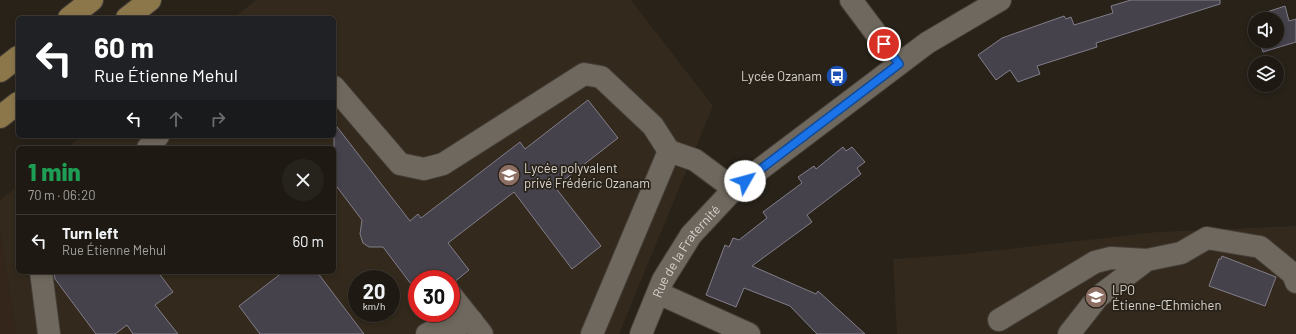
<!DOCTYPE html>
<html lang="en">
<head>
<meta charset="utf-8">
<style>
	body { margin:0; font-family:Barlow,sans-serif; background:#26231c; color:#f1f3f6; height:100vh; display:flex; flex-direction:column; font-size:15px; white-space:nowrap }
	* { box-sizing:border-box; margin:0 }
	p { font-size:13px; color:#a1a1a0 }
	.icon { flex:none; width:22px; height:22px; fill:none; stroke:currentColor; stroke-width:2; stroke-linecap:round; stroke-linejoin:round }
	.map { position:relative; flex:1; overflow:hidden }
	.details { position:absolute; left:16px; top:146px; width:320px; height:128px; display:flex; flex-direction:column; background:#1e1a13; border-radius:6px; box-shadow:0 2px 6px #0003,0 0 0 1px #3c3833 }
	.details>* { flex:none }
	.hud { position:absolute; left:16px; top:16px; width:320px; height:122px; border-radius:6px; box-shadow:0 2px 6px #0003,0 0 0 1px #3c3833; background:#202124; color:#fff; overflow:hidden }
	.buttons { position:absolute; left:1248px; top:12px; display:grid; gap:8px }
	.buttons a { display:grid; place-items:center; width:36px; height:36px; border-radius:50%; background:#1e1a13; box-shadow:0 2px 6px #0003,0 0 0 1px #3c3833; font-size:20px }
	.speed { position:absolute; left:348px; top:270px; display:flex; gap:8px; font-size:20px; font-weight:700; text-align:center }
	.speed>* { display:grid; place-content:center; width:52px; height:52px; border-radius:50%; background:#1e1a13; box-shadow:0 2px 6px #0003,0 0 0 1px #3c3833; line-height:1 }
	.speed small { font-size:10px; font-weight:400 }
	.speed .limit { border:6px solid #d22; background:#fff; color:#111 }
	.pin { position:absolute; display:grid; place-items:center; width:34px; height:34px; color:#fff; margin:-17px; border:2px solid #fff; border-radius:50%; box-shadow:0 1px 4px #0007 }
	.me { position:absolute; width:44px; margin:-22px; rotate:52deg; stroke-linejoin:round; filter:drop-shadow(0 0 3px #0008) }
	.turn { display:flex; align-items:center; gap:14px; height:84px; padding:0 12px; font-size:18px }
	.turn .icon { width:52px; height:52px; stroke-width:2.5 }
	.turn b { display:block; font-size:28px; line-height:34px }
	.lanes { display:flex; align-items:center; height:38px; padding:0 12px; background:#0003; justify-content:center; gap:20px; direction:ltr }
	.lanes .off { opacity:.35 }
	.round { display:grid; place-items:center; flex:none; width:42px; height:42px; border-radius:21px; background:#26231c }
	.headline { display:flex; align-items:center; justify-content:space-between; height:68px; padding:0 12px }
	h1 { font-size:24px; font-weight:800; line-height:30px; color:#1e9e55 }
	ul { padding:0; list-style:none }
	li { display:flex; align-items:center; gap:12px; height:52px; padding:0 12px; border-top:1px solid #3c3833 }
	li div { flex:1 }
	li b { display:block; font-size:15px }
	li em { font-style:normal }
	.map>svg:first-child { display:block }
</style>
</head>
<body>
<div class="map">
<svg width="1296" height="334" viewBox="0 0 1296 334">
	<rect width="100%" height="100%" fill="#282219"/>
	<path fill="#35261b" d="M0,229L16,334H0Z"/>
	<g fill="#33291c" fill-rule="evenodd">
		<path d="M256,0H631L713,106L619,334H16L0,229V200L18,186V272H334V148H67L82,136H334V18H233ZM357,279H391V313H357ZM417,279H451V313H417Z"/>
		<path d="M1296,226V334H897L893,259L964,254L1157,232Z"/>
	</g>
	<g fill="#45424c" stroke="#827e8a">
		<path d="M1131,0H1220V4L1096,43L1097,47L1037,66L1040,74L1018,82L1010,70L996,80L978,55L1002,38L1064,16L1066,19L1071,17L1074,25L1113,13L1111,6Z"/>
		<path d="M1285,6L1289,21L1296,19V42L1263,52L1259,41H1277V19H1255V27L1252,17Z"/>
		<path d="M588,100L618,138L555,187L601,246L572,269L514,192L448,243L469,270L453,283H451V279H417V292L383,247H369L363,243L360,234L362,220L334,183V123L410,221L418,214L421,218L520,142L525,149Z"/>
		<path d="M843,147L846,151L852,147L865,162L857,168L861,174L807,215L812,222L752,266L816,294L818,291L865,334H817L790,306L744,288L736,307L706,295L725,245L729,247L733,238L739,240L767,218L763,212L802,183L798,177L814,166L816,169Z"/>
		<path d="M1222,256L1276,277L1265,306L1209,286L1219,259H1221Z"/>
		<path d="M54,272H158L173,292L155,305L178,334H133L127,325L115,334H96L55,279Z"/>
		<path d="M283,272H317L364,334H260L239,306Z"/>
	</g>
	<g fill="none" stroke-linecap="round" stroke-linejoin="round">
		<g stroke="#453f39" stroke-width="24">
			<g id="minor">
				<path d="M851,0L899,64"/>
				<path d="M334,87L400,164L424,169L443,164L584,74L601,77L653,126L669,151L592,334"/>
				<path d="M148,148L158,136"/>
				<path d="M669,151L695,160L734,189"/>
				<path d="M41,272L49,334"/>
				<path d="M658,293L749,334"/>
				<path d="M451,295L482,334"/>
				<path d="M999,320L1095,262L1111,258L1147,260"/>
				<path d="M427,334L435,330L472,321"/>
				<path id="s1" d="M641,334L663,280L691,235L734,189L927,43L1000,0"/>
				<path d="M1069,334L1098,297L1147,260L1181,253L1207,238L1260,247L1293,274L1296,282"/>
			</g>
		</g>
		<g stroke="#453f39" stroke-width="24">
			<g id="major">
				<path d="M69,18L92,0"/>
				<path d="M127,18L150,0"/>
				<path d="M0,71L18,57"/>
				<path d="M0,117L18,103"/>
			</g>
		</g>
		<use href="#minor" stroke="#6f685e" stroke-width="22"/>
		<use href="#major" stroke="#8c774b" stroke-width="22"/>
	</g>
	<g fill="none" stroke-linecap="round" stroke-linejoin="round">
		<g stroke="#114b97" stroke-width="10">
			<path id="route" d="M745,181L899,64L884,44"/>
		</g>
		<use href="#route" stroke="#1a73e8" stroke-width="7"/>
	</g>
	<defs>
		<g id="bus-disc" transform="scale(1.15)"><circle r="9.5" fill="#1a4fb4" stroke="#282219"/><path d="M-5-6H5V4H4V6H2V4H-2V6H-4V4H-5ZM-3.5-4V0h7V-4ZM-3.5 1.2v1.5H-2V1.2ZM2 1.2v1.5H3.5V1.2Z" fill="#fff"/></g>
		<g id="school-disc" transform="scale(1.15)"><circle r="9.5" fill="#8d6e63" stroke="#282219"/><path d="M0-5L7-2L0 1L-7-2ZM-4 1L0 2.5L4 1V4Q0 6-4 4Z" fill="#fff"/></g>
	</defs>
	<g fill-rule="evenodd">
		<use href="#bus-disc" x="837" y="76"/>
		<use href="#school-disc" x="509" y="175"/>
		<use href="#school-disc" x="1096" y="297"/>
	</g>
	<g text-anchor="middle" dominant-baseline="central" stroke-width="3.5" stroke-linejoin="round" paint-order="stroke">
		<g font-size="13" fill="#d8d4ce" stroke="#282219" text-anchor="start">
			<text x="822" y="76" text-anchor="end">Lycée Ozanam</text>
			<text x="524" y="168">Lycée polyvalent<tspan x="524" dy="15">privé Frédéric Ozanam</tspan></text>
			<text x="1112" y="290">LPO<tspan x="1112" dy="15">Étienne-Œhmichen</tspan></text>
		</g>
		<g font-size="13" fill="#d8d4ce" stroke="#282219">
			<text stroke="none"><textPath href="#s1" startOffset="95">Rue de la Fraternité</textPath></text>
		</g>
	</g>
</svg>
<div class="buttons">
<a><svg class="icon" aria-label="sound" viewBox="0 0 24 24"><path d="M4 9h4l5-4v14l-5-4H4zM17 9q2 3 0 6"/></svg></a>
<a><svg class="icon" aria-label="layers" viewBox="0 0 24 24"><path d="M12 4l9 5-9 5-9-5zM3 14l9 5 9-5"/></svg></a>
</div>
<div class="speed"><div>20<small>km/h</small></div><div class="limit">30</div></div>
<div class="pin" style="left:884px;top:44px;background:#d93025"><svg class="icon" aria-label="arrive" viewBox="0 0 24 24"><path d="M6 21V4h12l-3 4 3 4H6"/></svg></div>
<svg class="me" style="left:745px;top:181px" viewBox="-20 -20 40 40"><circle r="19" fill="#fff"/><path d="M0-13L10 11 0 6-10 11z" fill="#1a73e8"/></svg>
<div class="hud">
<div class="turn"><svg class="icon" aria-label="left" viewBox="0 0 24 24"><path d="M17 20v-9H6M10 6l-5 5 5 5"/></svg><div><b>60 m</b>Rue Étienne Mehul</div></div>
<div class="lanes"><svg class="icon" aria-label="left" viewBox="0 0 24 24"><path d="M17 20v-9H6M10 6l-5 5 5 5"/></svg><svg class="icon off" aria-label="ahead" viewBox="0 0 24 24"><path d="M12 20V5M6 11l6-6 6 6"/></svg><svg class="icon off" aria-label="right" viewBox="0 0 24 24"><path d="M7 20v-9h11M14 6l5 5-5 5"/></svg></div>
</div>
<section class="details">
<div class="headline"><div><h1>1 min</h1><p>70 m · 06:20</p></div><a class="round"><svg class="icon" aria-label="close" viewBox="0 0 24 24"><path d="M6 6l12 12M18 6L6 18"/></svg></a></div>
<ul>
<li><svg class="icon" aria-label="left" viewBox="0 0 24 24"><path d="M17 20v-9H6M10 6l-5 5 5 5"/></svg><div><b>Turn left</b><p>Rue Étienne Mehul</p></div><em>60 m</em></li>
</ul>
</section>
</div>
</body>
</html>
